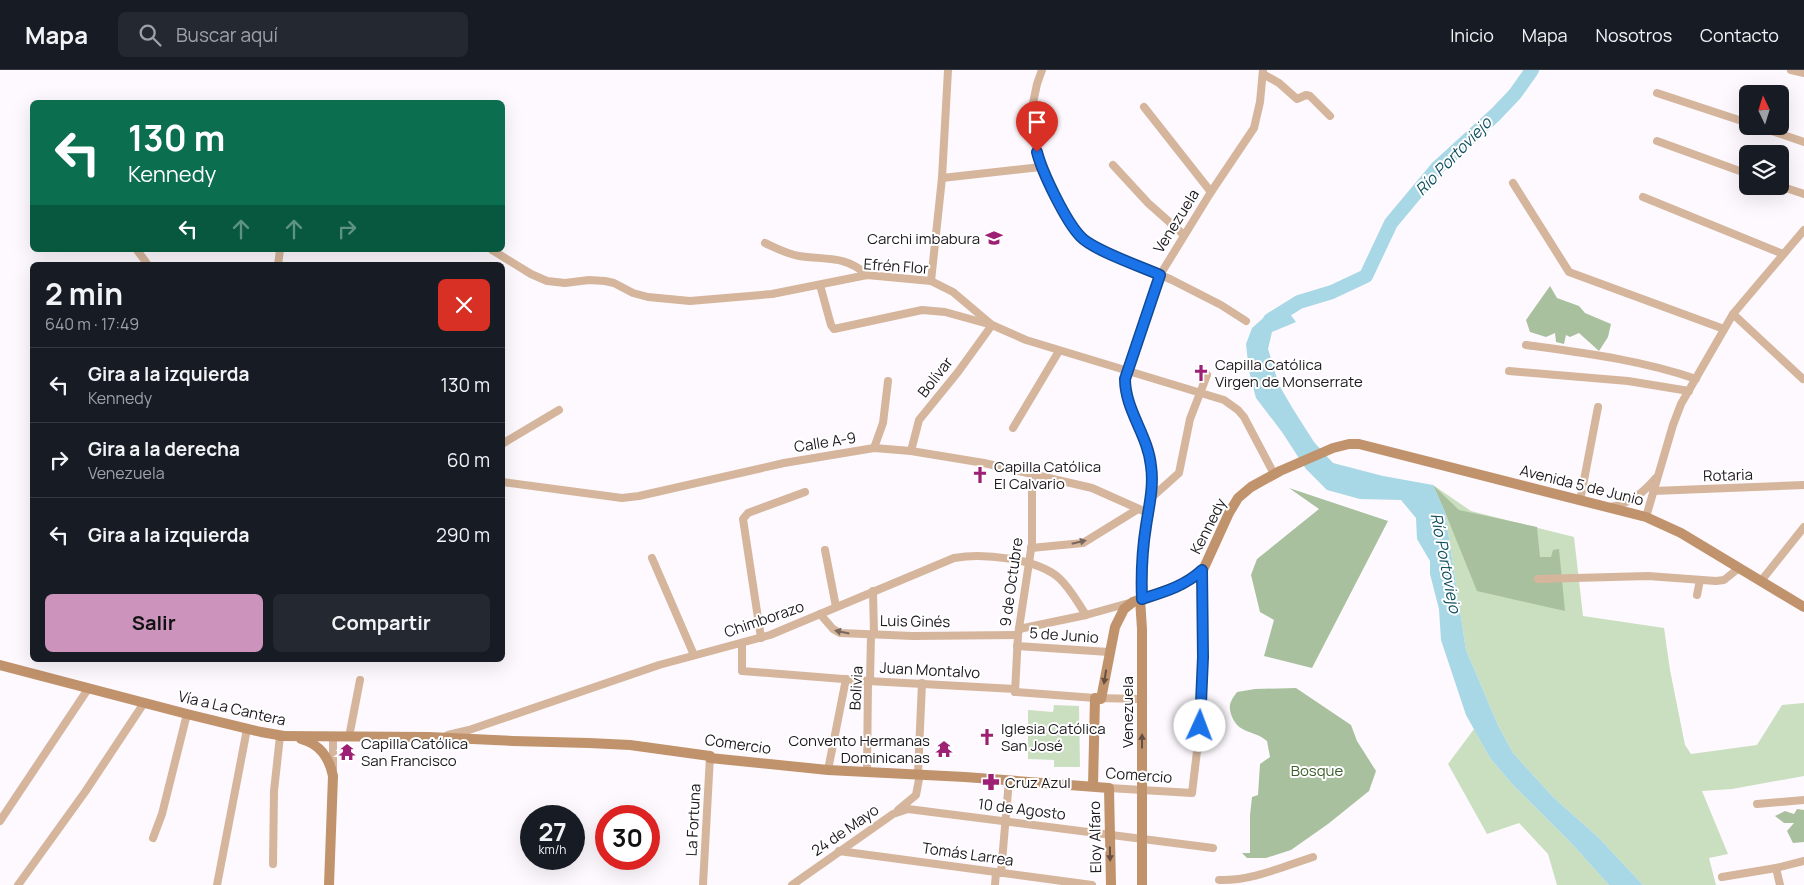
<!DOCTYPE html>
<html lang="es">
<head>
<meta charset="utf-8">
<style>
	body { margin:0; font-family:Manrope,sans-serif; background:#242831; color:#f1f3f6; height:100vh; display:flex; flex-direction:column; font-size:19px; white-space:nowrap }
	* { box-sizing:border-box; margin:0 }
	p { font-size:16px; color:#9ea1a6 }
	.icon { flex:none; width:28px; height:28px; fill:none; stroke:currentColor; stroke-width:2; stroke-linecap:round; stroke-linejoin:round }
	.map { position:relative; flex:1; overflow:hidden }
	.details { position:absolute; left:30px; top:192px; width:475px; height:400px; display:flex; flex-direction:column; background:#171b24; border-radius:8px; box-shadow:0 5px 20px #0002 }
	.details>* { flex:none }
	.guide { position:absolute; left:30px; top:30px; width:475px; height:152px; border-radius:8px; box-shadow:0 5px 20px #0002; background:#0b6e4f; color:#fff; overflow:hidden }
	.needle { width:32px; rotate:356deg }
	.fabs { position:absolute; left:1739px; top:15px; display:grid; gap:10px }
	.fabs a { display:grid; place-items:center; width:50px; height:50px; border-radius:8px; background:#171b24; box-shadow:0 5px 20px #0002; font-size:25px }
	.speed { position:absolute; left:520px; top:735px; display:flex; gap:10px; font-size:25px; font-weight:700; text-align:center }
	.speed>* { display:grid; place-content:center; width:65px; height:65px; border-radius:50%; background:#171b24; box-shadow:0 5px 20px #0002; line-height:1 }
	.speed small { font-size:12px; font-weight:400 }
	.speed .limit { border:8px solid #d22; background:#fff; color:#111 }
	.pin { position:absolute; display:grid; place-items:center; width:42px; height:42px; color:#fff; margin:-51px -21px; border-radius:50% 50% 50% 0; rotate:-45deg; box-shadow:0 0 5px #0007 }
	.pin .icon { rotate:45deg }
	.me { position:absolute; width:55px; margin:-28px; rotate:2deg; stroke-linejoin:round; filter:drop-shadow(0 0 4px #0008) }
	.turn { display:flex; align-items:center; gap:18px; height:105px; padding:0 15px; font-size:22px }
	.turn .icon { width:65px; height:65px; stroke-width:2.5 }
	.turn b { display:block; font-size:35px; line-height:42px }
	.lanes { display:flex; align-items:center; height:48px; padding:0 15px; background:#0003; justify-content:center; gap:25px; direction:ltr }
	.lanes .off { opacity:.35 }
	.round { display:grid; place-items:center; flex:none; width:52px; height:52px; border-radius:8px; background:#242831 }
	.headline { display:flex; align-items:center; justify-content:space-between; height:85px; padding:0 15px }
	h1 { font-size:30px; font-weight:700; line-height:38px }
	.primary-button { display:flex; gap:10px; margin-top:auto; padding:10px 15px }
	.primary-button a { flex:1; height:58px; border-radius:8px; background:#cc94bc; color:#111; font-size:20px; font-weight:700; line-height:58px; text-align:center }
	.primary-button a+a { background:#242831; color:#f1f3f6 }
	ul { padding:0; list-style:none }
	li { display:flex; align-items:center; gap:15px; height:75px; padding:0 15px; border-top:1px solid #363941 }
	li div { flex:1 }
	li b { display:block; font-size:19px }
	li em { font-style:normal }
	header { display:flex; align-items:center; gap:30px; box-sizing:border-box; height:70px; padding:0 25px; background:#171b24; border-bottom:1px solid #363941 }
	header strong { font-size:24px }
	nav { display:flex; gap:28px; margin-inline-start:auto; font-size:18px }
	.search { width:350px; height:45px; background:#242831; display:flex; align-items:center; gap:12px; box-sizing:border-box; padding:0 18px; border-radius:8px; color:#9ea1a6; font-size:19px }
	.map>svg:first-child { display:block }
</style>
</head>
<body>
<header>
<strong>Mapa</strong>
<div class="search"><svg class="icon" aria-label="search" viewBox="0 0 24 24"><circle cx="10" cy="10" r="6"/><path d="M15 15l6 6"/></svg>Buscar aquí</div>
<nav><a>Inicio</a><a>Mapa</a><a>Nosotros</a><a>Contacto</a></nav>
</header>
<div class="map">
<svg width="1804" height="815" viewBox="0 0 1804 815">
	<rect width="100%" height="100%" fill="#fdf9fe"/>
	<g fill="#c9dfbf">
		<path d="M1433,415L1471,441L1574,467L1583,546L1664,558L1670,600L1685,675L1691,684L1757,675L1782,635L1804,633V706L1732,719L1702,721L1728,784L1709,788L1716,815H1643L1598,767L1553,727L1513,683L1498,655L1466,580L1445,442Z"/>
		<path d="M1054,635L1079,636L1080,697H1054V690L1028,689V640L1053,642Z"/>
		<path d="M1474,659L1490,688L1512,714L1572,774L1609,815H1557L1548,784L1519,753L1487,764L1448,694Z"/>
	</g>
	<g fill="#a9c09e">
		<path d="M1550,216L1557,228L1579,236L1585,243L1611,254L1608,267L1599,281L1579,263L1570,267L1566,265L1564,274L1556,272L1555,263L1546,267L1530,262L1526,250Z"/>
		<path d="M1433,415L1459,440L1537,457L1540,487H1551L1553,480L1559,479L1565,541L1477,521L1445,442Z"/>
		<path d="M1289,418L1388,451L1312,598L1264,586L1274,550L1260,542L1251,505L1257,489L1319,439Z"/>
		<path d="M1296,618L1351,655L1357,671L1376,701L1369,721L1328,754L1291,780L1266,788H1247L1242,783H1250V745L1252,727L1258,725L1260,694L1270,687L1267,671C1253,659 1238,665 1231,644C1228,635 1231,630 1237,622L1255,619Z"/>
		<path d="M1797,739L1804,740V772L1793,773L1787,761L1794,753H1784L1775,746L1785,741L1794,744Z"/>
	</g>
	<path fill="#a8d7e6" d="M1283,235L1296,252L1272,262L1268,279L1279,315L1293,339L1314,372L1333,393L1383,406L1433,415L1445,442L1466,580L1498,655L1513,683L1553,727L1598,767L1643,815H1609L1572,774L1512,714L1490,688L1466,645L1441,570L1439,539L1430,504V491L1417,469L1416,448L1401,430L1360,429L1327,420L1306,399L1282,362L1256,328L1249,301L1246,274L1252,258L1270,242Z"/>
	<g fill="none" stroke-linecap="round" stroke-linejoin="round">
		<path stroke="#a8d7e6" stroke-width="14" d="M1270,250L1299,232L1332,222L1366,206L1391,153L1437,98L1495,45L1515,24L1532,0"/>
		<g stroke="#d5b59c" stroke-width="8">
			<path d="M1042,0L1037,14L1029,52L1041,97L1071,154L1081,168L1098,177L1172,210L1221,235L1246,251"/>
			<path d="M1791,0L1804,3"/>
			<path d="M1263,4L1279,13L1297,29L1306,25L1310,26L1330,46"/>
			<path d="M1657,23L1748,53"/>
			<path d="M1144,37L1211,122"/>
			<path d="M1757,56L1804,72"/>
			<path d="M1657,71L1748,104"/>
			<path d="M1113,95L1148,133L1184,165"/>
			<path d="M942,108L1041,97"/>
			<path d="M1513,113L1569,202L1724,259"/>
			<path d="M1780,116L1804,124"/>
			<path d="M1643,127L1783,184"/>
			<path d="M765,173C776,178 787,184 799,186C825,190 846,185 867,205"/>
			<path d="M137,180L148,195"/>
			<path d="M492,180L531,204L547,211L565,213L589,210L605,211L614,213L633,223L648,227L690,231L772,224L867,205L931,211L953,222L992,255L1026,270L1224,330L1238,340L1244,347L1274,404"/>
			<path d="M278,195L280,180"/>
			<path d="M931,211L942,108L948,0"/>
			<path d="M820,215L831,255L834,259L922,240L945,242L992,255L958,302L919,350L911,381"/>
			<path d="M1733,244L1803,309"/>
			<path d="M1526,275C1584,283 1641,290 1696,309"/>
			<path d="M1509,301L1628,311L1689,321"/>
			<path d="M1013,358L1059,281"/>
			<path d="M502,374L559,340"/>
			<path d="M874,378L883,353L888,311"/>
			<path d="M502,412L622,428L639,426L784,393L874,378L911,381L984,393L1092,418L1148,443"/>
			<path d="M1653,421L1804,415"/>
			<path d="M1151,428L1179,403L1190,349L1207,305"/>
			<path d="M1580,431L1598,337"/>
			<path d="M1610,437C1631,433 1642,424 1656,408"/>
			<path d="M1646,447L1673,355L1681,334L1733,244L1804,160"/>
			<path d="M1031,478L1083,473L1138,439"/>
			<path d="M825,480L836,537"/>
			<path d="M652,488L694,585"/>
			<path d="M1538,509L1648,506L1716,511L1724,510L1739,498"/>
			<path d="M1761,511L1804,457"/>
			<path d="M873,521L874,564"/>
			<path d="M1697,525L1700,510"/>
			<path d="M1142,529C1141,504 1142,480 1146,456C1149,435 1155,413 1151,391C1144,360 1121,332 1127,300L1160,205L1211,122L1254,58L1260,32L1263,0"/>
			<path d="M820,544L833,559L840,563L913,566L1018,565"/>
			<path d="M1019,559L1086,545L1129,533"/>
			<path d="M761,568L743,449L748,443L805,422"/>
			<path d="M742,573V601L868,611L1015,619V622L1095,628L1142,629"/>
			<path d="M1017,576L1109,582"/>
			<path d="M1015,622L1018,565L1032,473V405"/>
			<path d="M448,665L469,660L659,595L770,565L954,488C983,483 1036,488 1059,508C1070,518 1078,533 1086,545"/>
			<path d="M349,667L360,610"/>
			<path d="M333,699V667"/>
			<path d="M828,700L846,609"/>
			<path d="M867,702L868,611H870L871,565"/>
			<path d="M918,704L922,613"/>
			<path d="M1109,718L1192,723L1200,656L1203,587V500"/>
			<path d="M1757,734L1804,730"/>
			<path d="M898,740L916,725L920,704"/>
			<path d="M0,751L88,619"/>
			<path d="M153,768L162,744L187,644"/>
			<path d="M839,781L1092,815"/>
			<path d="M273,794L274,721L280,666"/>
			<path d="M1776,798L1780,815"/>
			<path d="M1001,803L1009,710"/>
			<path d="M1722,807L1776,798L1804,791"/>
			<path d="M1219,810C1251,811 1282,797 1313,787"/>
			<path d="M18,815L85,722L144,633"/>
			<path d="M217,815L247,659"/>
			<path d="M703,815L710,686"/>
			<path d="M792,815L893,744L908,739L1213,778"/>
			<path d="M995,815L996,802"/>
		</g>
		<g stroke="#c1936c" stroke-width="10">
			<path d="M1140,529L1142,559V815"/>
			<path d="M0,595L187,644L261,662L284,666"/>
			<path d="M280,666L429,667L513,671L589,673L630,675L710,686V688L828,700L965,707L1109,718L1111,815"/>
			<path d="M301,669C320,674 329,687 333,706L329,815"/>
			<path d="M1093,716L1095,628L1101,629L1115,557L1124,539L1133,532L1183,514L1195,507L1203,500L1229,443L1238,428L1251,417L1280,401L1333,378L1349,374H1359L1646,447L1681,463L1804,537"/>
		</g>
	</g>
	<defs><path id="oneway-solid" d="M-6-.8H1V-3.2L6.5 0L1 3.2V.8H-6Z" transform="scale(1.25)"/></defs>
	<g fill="#79675d">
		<use href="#oneway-solid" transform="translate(1079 472) rotate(-13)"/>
		<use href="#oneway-solid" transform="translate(842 562) rotate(-168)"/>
	</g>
	<g fill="#675041">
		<use href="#oneway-solid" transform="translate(1105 607) rotate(99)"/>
		<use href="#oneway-solid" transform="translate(1142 671) rotate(-90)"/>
		<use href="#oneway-solid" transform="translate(1110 784) rotate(89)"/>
	</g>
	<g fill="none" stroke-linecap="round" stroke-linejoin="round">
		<g stroke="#114b97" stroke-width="12">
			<path id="route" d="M1037,82C1042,102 1066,152 1081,167C1093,180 1142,197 1160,205L1125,309C1125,340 1148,365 1151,396C1154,416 1149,436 1146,456C1142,481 1141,504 1142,529C1164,522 1185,516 1202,500L1203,587L1200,656"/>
		</g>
		<use href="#route" stroke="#1a73e8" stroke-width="9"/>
	</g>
	<defs>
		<g id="school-bare" transform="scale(1.35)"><path d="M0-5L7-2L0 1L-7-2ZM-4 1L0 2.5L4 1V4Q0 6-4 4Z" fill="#9e2074" stroke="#fff" stroke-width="2.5" paint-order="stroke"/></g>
		<g id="church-bare" transform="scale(1.35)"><path d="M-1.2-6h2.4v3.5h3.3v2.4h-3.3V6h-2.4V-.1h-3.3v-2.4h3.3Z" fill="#9e2074" stroke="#fff" stroke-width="2.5" paint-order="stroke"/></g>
		<g id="temple-bare" transform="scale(1.35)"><path d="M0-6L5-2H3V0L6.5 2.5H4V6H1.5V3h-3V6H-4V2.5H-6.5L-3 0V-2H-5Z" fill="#9e2074" stroke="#fff" stroke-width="2.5" paint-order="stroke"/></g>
		<g id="pharmacy-bare" transform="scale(1.35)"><path d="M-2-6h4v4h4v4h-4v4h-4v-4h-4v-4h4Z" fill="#9e2074" stroke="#fff" stroke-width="2.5" paint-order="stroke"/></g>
	</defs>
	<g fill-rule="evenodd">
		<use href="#school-bare" x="994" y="168"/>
		<use href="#church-bare" x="1201" y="303"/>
		<use href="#church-bare" x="980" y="405"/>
		<use href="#church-bare" x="987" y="667"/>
		<use href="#temple-bare" x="944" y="679"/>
		<use href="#temple-bare" x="347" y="682"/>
		<use href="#pharmacy-bare" x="991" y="712"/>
	</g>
	<g text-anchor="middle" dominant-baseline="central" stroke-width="4" stroke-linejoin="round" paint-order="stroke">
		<g font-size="15" fill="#1d191e" stroke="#fff">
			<text transform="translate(1176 151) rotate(-58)">Venezuela</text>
			<text transform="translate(896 196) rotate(4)">Efrén Flor</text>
			<text transform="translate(935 307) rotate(-52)">Bolívar</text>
			<text transform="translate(825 372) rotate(-9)">Calle A-9</text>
			<text transform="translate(1728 405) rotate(-2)">Rotaria</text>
			<text transform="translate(1582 415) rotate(14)">Avenida 5 de Junio</text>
			<text transform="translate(1208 456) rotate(-63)">Kennedy</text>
			<text transform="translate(1011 512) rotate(-82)">9 de Octubre</text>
			<text transform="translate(764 549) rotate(-19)">Chimborazo</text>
			<text transform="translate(915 551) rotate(1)">Luis Ginés</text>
			<text transform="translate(1064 565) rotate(4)">5 de Junio</text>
			<text transform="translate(930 600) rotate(3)">Juan Montalvo</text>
			<text transform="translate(856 618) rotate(-87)">Bolivia</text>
			<text transform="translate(232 638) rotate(13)">Vía a La Cantera</text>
			<text transform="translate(1127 642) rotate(-90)">Venezuela</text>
			<text transform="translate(738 674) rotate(8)">Comercio</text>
			<text transform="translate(1139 705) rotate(4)">Comercio</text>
			<text transform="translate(1022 739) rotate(7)">10 de Agosto</text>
			<text transform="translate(693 750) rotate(-87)">La Fortuna</text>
			<text transform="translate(845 760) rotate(-35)">24 de Mayo</text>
			<text transform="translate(1095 767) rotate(-91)">Eloy Alfaro</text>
			<text transform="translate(968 784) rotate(8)">Tomás Larrea</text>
		</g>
		<g font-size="15" fill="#1d191e" stroke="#fff" text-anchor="start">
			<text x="980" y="168" text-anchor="end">Carchi imbabura</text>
			<text x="1215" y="294">Capilla Católica<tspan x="1215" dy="17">Virgen de Monserrate</tspan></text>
			<text x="994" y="396">Capilla Católica<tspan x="994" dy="17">El Calvario</tspan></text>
			<text x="1001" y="658">Iglesia Católica<tspan x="1001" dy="17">San José</tspan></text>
			<text x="930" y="670" text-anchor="end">Convento Hermanas<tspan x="930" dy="17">Dominicanas</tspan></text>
			<text x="361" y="673">Capilla Católica<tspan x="361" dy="17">San Francisco</tspan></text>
			<text x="1005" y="712">Cruz Azul</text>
		</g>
		<g font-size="15" fill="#3d5d2d" stroke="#fff">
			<text x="1317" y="700">Bosque</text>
		</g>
		<g font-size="16" font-style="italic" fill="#115061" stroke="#fff">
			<text transform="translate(1453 86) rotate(-46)">Río Portoviejo</text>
			<text transform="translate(1446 493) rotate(79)">Río Portoviejo</text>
		</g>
	</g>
</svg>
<div class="fabs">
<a><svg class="needle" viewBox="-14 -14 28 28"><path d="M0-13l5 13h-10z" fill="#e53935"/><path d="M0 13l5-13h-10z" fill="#9ea1a6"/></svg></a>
<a><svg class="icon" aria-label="layers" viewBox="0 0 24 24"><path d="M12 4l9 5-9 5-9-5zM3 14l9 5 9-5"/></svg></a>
</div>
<div class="speed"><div>27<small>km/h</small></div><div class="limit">30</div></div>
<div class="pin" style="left:1037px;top:82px;background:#d93025"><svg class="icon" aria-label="arrive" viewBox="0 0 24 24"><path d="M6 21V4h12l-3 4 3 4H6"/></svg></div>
<svg class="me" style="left:1200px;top:656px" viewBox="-20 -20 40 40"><circle r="19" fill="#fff"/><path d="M0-13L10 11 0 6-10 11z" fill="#1a73e8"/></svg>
<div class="guide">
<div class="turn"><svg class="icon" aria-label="left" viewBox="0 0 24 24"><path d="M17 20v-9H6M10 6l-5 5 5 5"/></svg><div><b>130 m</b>Kennedy</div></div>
<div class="lanes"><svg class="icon" aria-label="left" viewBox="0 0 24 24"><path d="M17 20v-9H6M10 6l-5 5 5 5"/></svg><svg class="icon off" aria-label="ahead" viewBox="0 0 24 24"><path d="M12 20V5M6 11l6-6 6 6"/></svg><svg class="icon off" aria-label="ahead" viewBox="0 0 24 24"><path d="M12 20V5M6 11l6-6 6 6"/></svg><svg class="icon off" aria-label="right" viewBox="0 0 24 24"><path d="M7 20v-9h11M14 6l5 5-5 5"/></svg></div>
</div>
<section class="details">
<div class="headline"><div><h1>2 min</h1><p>640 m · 17:49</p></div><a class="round" style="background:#d93025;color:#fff"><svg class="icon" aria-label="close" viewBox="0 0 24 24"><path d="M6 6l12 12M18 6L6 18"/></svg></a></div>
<ul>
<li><svg class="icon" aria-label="left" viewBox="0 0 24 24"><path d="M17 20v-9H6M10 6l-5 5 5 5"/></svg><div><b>Gira a la izquierda</b><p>Kennedy</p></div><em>130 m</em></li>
<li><svg class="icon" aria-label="right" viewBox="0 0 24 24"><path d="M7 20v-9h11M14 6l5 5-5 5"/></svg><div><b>Gira a la derecha</b><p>Venezuela</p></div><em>60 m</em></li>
<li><svg class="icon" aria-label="left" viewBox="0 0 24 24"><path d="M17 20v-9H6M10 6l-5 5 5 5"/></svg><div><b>Gira a la izquierda</b></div><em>290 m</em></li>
</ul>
<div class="primary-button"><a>Salir</a><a>Compartir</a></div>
</section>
</div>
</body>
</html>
